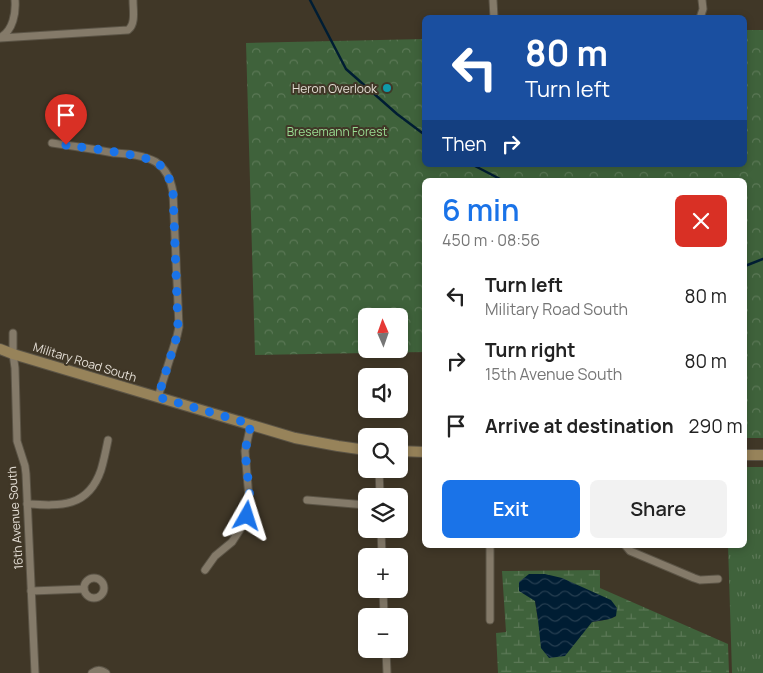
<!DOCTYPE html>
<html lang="en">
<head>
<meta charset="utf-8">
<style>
	body { margin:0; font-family:Manrope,sans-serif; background:#f2f2f2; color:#222; height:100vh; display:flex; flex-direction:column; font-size:19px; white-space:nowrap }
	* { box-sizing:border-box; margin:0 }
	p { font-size:16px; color:#767676 }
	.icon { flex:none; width:28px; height:28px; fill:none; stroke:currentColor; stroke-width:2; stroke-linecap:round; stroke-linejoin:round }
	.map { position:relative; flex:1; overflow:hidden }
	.sheet { position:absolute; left:422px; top:178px; width:325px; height:370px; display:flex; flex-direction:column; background:#fff; border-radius:8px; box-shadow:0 2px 8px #0003 }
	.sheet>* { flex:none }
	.top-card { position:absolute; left:422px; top:15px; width:325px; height:152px; border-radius:8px; box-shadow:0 2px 8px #0003; background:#1a4fa0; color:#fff; overflow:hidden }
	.needle { width:32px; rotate:358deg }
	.controls { position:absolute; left:358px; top:308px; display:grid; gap:10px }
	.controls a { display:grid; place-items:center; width:50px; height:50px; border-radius:8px; background:#fff; box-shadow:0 2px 8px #0003; font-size:25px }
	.pin { position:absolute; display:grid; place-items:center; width:42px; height:42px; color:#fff; margin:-51px -21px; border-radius:50% 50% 50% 0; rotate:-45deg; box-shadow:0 0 5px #0007 }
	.pin .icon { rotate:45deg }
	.me { position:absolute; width:55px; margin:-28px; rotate:6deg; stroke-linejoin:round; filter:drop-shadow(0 0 4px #0008) }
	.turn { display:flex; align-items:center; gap:18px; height:105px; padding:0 20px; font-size:22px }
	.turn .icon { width:65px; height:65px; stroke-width:2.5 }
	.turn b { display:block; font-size:35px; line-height:42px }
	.then { display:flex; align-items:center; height:48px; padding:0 20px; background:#0003; gap:10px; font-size:19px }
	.round { display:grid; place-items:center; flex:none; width:52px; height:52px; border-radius:8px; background:#f2f2f2 }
	.overview { display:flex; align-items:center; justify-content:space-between; height:85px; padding:0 20px }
	h1 { font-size:30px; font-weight:600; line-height:38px; color:#1a73e8 }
	.primary-button { display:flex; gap:10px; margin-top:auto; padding:10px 20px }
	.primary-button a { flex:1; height:58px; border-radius:8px; background:#1a73e8; color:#fff; font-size:20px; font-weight:600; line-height:58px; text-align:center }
	.primary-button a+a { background:#f2f2f2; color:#222 }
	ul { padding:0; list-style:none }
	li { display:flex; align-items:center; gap:15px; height:65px; padding:0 20px }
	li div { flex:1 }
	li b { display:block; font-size:19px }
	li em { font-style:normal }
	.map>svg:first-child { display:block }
</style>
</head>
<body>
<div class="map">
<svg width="763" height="673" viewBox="0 0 763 673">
	<defs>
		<pattern id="forest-crowns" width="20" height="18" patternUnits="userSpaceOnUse" patternTransform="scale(1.25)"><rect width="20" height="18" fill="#3f623b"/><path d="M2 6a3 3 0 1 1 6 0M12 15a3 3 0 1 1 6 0" fill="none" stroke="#5b7856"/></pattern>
		<pattern id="wetland-marsh" width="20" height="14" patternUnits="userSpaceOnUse" patternTransform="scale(1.25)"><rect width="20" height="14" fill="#3f623b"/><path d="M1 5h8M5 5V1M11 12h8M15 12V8" fill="none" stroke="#5b7856"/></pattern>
		<pattern id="park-tufts" width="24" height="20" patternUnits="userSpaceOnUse" patternTransform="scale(1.25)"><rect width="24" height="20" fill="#3f623b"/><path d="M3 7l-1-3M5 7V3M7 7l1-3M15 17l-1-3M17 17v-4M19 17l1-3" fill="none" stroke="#5b7856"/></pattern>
		<pattern id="water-waves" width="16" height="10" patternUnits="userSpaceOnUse" patternTransform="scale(1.25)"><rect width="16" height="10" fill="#001d33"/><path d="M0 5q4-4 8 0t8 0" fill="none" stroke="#253d50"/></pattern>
	</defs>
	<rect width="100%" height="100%" fill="#403727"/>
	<path fill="url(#forest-crowns)" fill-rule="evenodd" d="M745,30H763V438H745V180H425V352L255,355L246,43L425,39V165H745ZM366,316H399V349H366Z"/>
	<path fill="url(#wetland-marsh)" fill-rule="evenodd" d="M600,570V588L728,644L729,673H498L496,633L506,632L502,571ZM535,601L616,616C598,626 560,621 538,620Z"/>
	<path fill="url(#park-tufts)" d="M745,467H763V673H732L728,545H745Z"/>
	<path fill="url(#water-waves)" d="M529,574H545L562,578L611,600L617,608L616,616L610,619L592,622L565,656L549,658L541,648L538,620L535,601L519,591V582Z"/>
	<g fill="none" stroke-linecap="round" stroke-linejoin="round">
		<g stroke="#001d33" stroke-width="2.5">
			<path d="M310,0L346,69L397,114L425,135"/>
			<path d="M473,165L502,180"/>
			<path d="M745,266L763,259"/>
		</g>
		<g stroke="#5b5446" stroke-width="9">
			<g id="street">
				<path d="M493,0L494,18"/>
				<path d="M700,18L703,9L702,0"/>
				<path d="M1,37C13,30 16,13 15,0"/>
				<path d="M0,38L128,30C136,24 133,10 133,0"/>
				<path d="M52,143C73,146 93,149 114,153C128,154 144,155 156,162C166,169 171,180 173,192L179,327L177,336L158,397"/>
				<path d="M13,333V354L15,368L17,441L25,466L26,474L35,673"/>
				<path d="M379,469L380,496"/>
				<path d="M307,500L366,505"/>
				<path d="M27,504C60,506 88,508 101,470C104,460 106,450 108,440"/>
				<path d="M381,529L382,556"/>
				<path d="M625,545L630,551L694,578L700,580L718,579"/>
				<path d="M205,570L215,556L232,542L243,525L247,516L249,498L245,451L251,424"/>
				<circle cx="94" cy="588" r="10"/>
				<path d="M383,589L384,616"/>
				<path d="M31,591L84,589"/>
				<path d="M490,620V545"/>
				<path d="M386,649L387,673"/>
				<path d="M92,673C97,669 102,670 106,673"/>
			</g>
		</g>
		<g stroke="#5b5446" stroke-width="12">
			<g id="secondary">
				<path d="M0,349L13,354L295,438L338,446L366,450"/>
				<path d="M399,451L425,452"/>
				<path d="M745,455H763"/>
			</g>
		</g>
		<use href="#street" stroke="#847a69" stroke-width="7"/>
		<use href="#secondary" stroke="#97835a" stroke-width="10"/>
	</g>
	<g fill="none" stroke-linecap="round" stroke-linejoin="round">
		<path stroke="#1a73e8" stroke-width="9" stroke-dasharray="0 16.2" d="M66,145C85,148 146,154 159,164C167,172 171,181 173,192L178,327L177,336L158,397L251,424L245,451L250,498L249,508L247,516"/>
	</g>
	<circle fill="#0f9aa8" stroke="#403727" stroke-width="2" cx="387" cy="88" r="5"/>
	<g text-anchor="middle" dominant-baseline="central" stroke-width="4" stroke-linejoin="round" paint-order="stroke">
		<g font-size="12" fill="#e4ded5" stroke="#403727" text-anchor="end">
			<text x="377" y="88">Heron Overlook</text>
		</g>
		<g font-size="12" fill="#99dc92" stroke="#403727">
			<text x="337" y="131">Bresemann Forest</text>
		</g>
		<g font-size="12" fill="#e4ded5" stroke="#403727">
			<text transform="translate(85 362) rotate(17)">Military Road South</text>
			<text transform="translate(15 518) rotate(-94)">16th Avenue South</text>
		</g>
	</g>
</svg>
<div class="controls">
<a><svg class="needle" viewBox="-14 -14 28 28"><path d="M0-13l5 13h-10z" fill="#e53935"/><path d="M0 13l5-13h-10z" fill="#767676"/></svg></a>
<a><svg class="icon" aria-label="sound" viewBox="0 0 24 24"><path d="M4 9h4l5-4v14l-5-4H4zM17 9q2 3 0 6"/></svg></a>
<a><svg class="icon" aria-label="search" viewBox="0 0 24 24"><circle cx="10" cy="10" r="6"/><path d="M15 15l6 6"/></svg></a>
<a><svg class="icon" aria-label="layers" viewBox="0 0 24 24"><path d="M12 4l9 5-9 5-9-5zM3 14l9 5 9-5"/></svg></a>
<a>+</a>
<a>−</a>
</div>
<div class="pin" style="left:66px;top:145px;background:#d93025"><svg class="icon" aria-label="arrive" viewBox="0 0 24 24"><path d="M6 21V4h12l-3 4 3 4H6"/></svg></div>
<svg class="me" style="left:247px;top:516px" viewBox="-20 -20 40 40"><path d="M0-17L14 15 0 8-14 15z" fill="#1a73e8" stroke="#fff" stroke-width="4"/></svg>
<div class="top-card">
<div class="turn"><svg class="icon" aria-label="left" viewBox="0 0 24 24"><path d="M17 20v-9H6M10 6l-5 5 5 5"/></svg><div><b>80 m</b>Turn left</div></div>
<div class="then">Then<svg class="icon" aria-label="right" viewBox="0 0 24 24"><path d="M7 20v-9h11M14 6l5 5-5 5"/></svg></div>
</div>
<section class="sheet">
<div class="overview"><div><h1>6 min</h1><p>450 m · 08:56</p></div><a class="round" style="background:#d93025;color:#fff"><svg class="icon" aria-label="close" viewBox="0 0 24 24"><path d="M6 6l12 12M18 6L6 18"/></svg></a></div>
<ul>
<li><svg class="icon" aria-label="left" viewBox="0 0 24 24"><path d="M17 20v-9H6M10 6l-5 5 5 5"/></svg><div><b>Turn left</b><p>Military Road South</p></div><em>80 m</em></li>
<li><svg class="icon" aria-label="right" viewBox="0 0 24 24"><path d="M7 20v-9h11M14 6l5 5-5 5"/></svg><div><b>Turn right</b><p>15th Avenue South</p></div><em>80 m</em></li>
<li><svg class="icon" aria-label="arrive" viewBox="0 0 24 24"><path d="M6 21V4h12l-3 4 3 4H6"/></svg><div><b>Arrive at destination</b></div><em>290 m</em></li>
</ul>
<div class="primary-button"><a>Exit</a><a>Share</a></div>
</section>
</div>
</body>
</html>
